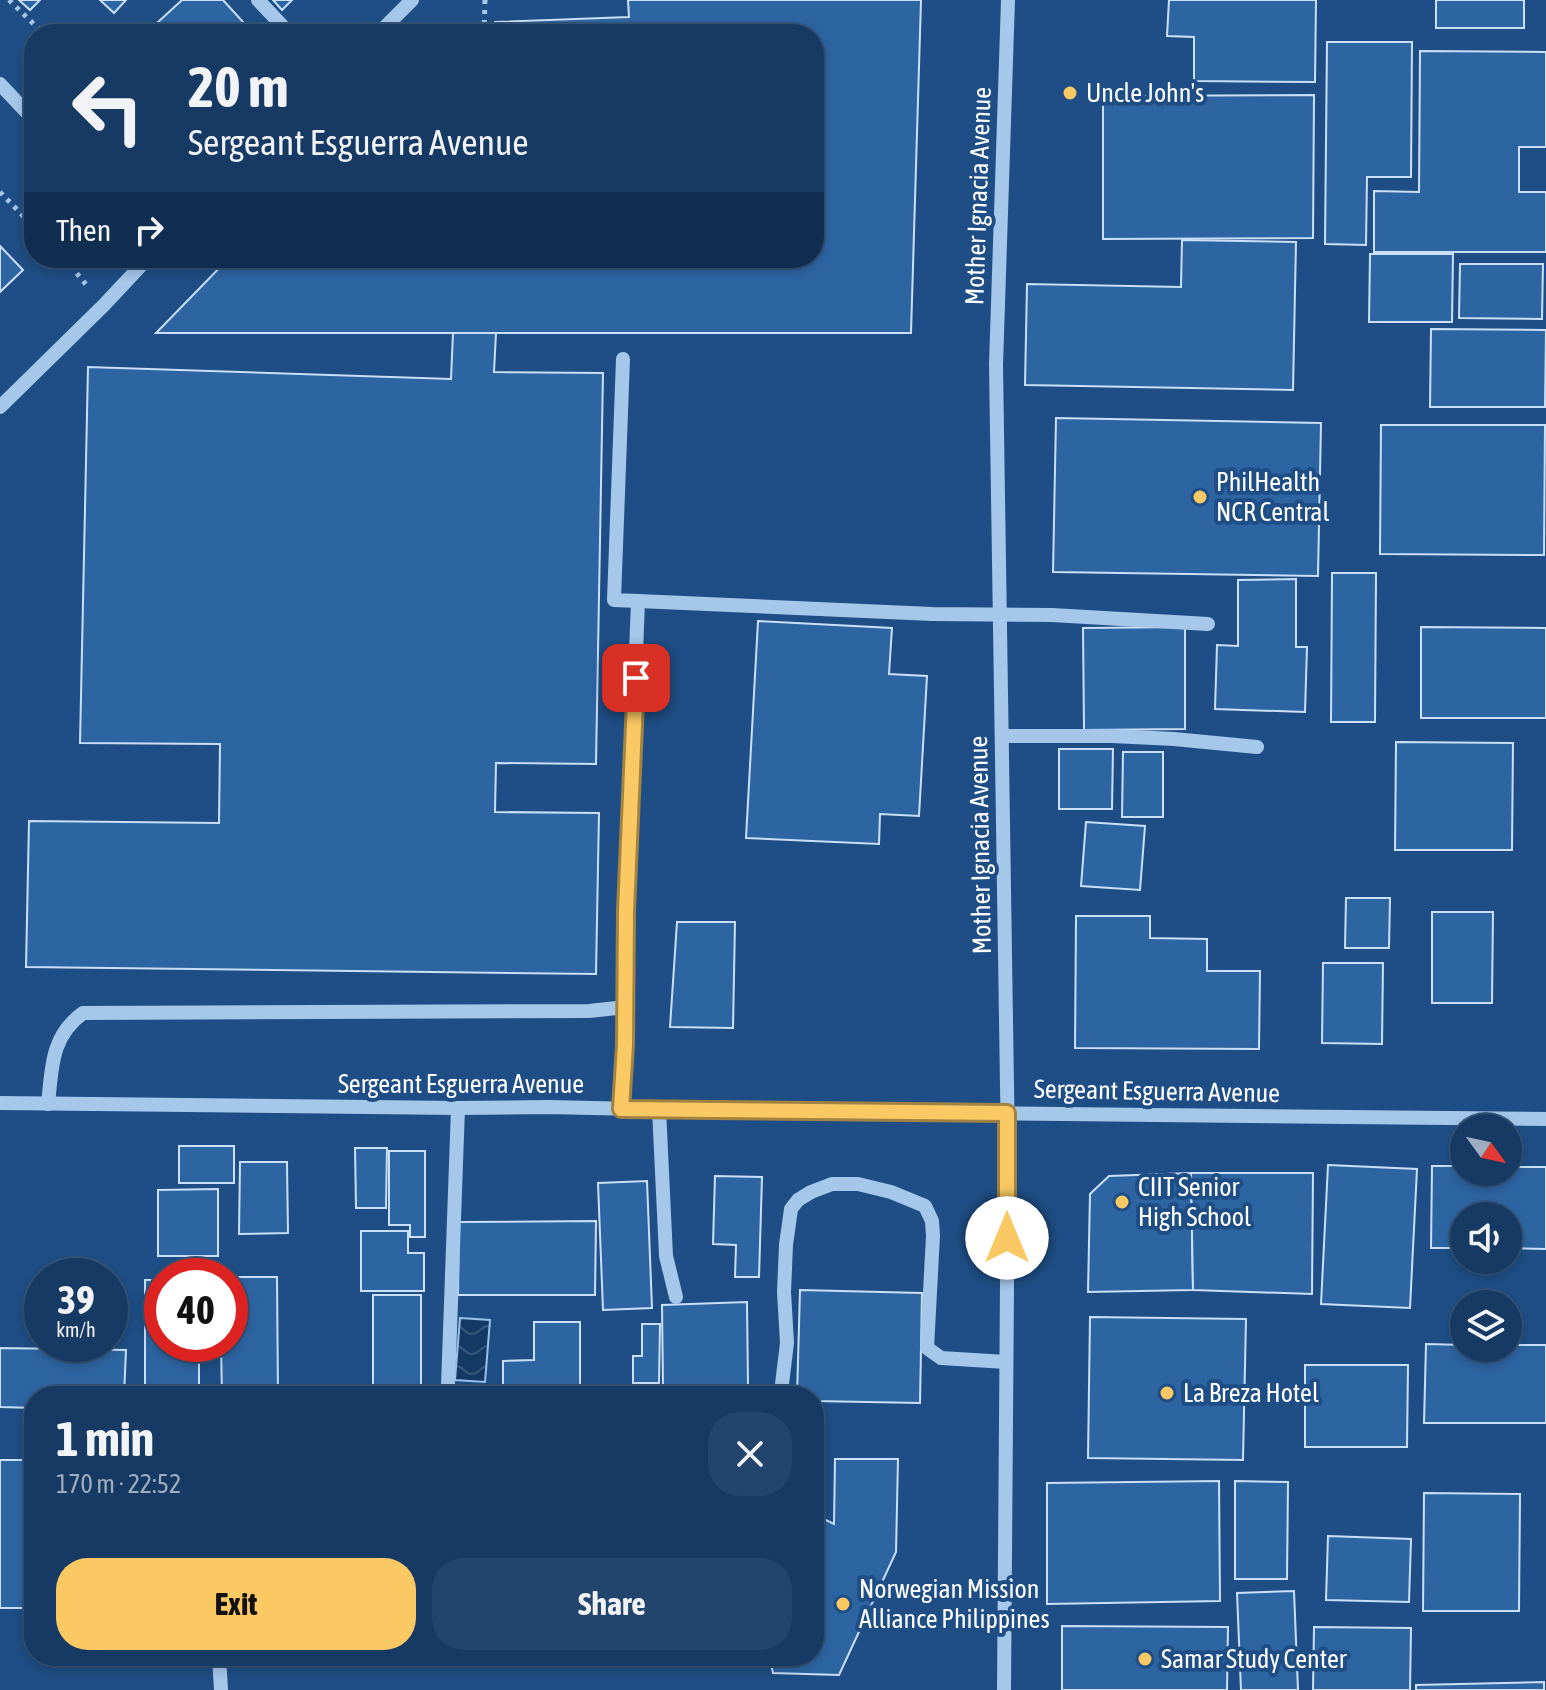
<!DOCTYPE html>
<html lang="en">
<head>
<meta charset="utf-8">
<style>
	body { margin:0; font-family:"Asap Condensed",sans-serif; background:#23456d; color:#f1f3f6; height:100vh; display:flex; flex-direction:column; font-size:30px; white-space:nowrap }
	* { box-sizing:border-box; margin:0 }
	p { font-size:26px; color:#9eadbf }
	.icon { flex:none; width:44px; height:44px; fill:none; stroke:currentColor; stroke-width:2; stroke-linecap:round; stroke-linejoin:round }
	.map { position:relative; flex:1; overflow:hidden }
	.drawer { position:absolute; left:24px; top:1386px; width:800px; height:280px; display:flex; flex-direction:column; background:#163a64; border-radius:32px; box-shadow:0 4px 12px #0003,0 0 0 2px #355478 }
	.drawer>* { flex:none }
	.hud { position:absolute; left:24px; top:24px; width:800px; height:244px; border-radius:32px; box-shadow:0 4px 12px #0003,0 0 0 2px #355478; background:#163a64; color:#f1f3f6; overflow:hidden }
	.needle { width:52px; rotate:123deg }
	.buttons { position:absolute; left:1450px; top:1114px; display:grid; gap:16px }
	.buttons a { display:grid; place-items:center; width:72px; height:72px; border-radius:50%; background:#163a64; box-shadow:0 4px 12px #0003,0 0 0 2px #355478; font-size:40px }
	.speed { position:absolute; left:24px; top:1258px; display:flex; gap:16px; font-size:40px; font-weight:700; text-align:center }
	.speed>* { display:grid; place-content:center; width:104px; height:104px; border-radius:50%; background:#163a64; box-shadow:0 4px 12px #0003,0 0 0 2px #355478; line-height:1 }
	.speed small { font-size:20px; font-weight:400 }
	.speed .limit { border:12px solid #d22; background:#fff; color:#111 }
	.pin { position:absolute; display:grid; place-items:center; width:68px; height:68px; color:#fff; margin:-34px; border-radius:16px; box-shadow:0 4px 12px #0006 }
	.me { position:absolute; width:88px; margin:-44px; rotate:0deg; stroke-linejoin:round; filter:drop-shadow(0 0 6px #0008) }
	.turn { display:flex; align-items:center; gap:28px; height:168px; padding:0 32px; font-size:36px }
	.turn .icon { width:104px; height:104px; stroke-width:2.5 }
	.turn b { display:block; font-size:56px; line-height:68px }
	.then { display:flex; align-items:center; height:76px; padding:0 32px; background:#0003; gap:16px; font-size:30px }
	.round { display:grid; place-items:center; flex:none; width:84px; height:84px; border-radius:32px; background:#23456d }
	.summary { display:flex; align-items:center; justify-content:space-between; height:136px; padding:0 32px }
	h1 { font-size:48px; font-weight:700; line-height:60px }
	.cta { display:flex; gap:16px; margin-top:auto; padding:16px 32px }
	.cta a { flex:1; height:92px; border-radius:32px; background:#fac964; color:#111; font-size:32px; font-weight:700; line-height:92px; text-align:center }
	.cta a+a { background:#23456d; color:#f1f3f6 }
	.map>svg:first-child { display:block }
</style>
</head>
<body>
<div class="map">
<svg width="1546" height="1690" viewBox="0 0 1546 1690">
	<defs>
		<pattern id="water-waves" width="16" height="10" patternUnits="userSpaceOnUse" patternTransform="scale(2)"><rect width="16" height="10" fill="#143964"/><path d="M0 5q4-4 8 0t8 0" fill="none" stroke="#37577b"/></pattern>
	</defs>
	<rect width="100%" height="100%" fill="#1e4e85"/>
	<path fill="url(#water-waves)" stroke="#98c2ec" stroke-width="2" d="M460,1318L490,1320L485,1382L455,1380Z"/>
	<g fill="#2d65a3" stroke="#cae0f8" stroke-width="2">
		<path d="M19,0H40L30,10Z"/>
		<path d="M100,0H126L114,13Z"/>
		<path d="M182,0H223L254,34H145Z"/>
		<path d="M273,0H292L282,10Z"/>
		<path d="M628,0H921L911,333H156L229,258H814V34H495V22L629,17Z"/>
		<path d="M1169,0H1316L1315,82L1194,81V37L1167,36Z"/>
		<rect x="1436" y="0" width="88" height="28"/>
		<path d="M1327,42H1412L1411,177H1367L1366,245L1325,244Z"/>
		<path d="M1420,51L1546,52V147H1519V192H1546V252H1374V191L1419,192Z"/>
		<path d="M1314,95L1313,238L1103,239V96Z"/>
		<path d="M1182,240L1296,242L1293,390L1025,385L1027,284L1181,287Z"/>
		<path d="M0,246L23,270L0,292Z"/>
		<path d="M1370,254H1453L1452,322H1369Z"/>
		<path d="M1460,264H1543L1542,319L1459,318Z"/>
		<path d="M1431,329L1546,330L1545,407H1430Z"/>
		<path d="M453,333H496L494,372L603,373L596,764L496,763L495,812L599,813L596,974L26,967L29,821L219,823L220,744L80,743L88,367L451,379Z"/>
		<path d="M1056,418L1321,423L1318,576L1053,572Z"/>
		<path d="M1381,425H1545L1544,555L1380,554Z"/>
		<path d="M1332,573H1376L1375,722H1331Z"/>
		<path d="M1296,579V647H1307L1305,712L1215,709L1217,645L1238,646V580Z"/>
		<path d="M758,621L892,628L889,674L927,676L919,816L880,814L879,844L746,838Z"/>
		<path d="M1185,627V729L1084,730L1083,628Z"/>
		<path d="M1421,627L1546,628V718H1421Z"/>
		<path d="M1396,742L1513,743L1512,850H1395Z"/>
		<path d="M1059,749H1113L1112,809H1059Z"/>
		<path d="M1123,752H1163V817H1122Z"/>
		<path d="M1086,822L1145,826L1140,890L1081,886Z"/>
		<path d="M1346,898H1390L1389,948H1345Z"/>
		<path d="M1432,912H1493L1492,1003H1432Z"/>
		<path d="M1076,916H1150V938L1207,939V971H1260L1259,1049L1075,1048Z"/>
		<path d="M677,922H735L733,1028L670,1027Z"/>
		<path d="M1323,963H1383L1382,1044L1322,1043Z"/>
		<rect x="179" y="1146" width="55" height="37"/>
		<path d="M355,1148H387L386,1208H356Z"/>
		<path d="M389,1151H425V1237H410V1225H389Z"/>
		<path d="M240,1162H287L288,1233L239,1234Z"/>
		<path d="M1328,1165L1417,1169L1410,1308L1321,1304Z"/>
		<path d="M1432,1166H1464V1172H1508V1167H1546V1249L1508,1248V1216H1464V1248H1431Z"/>
		<path d="M1191,1173L1193,1290L1088,1292L1090,1194L1109,1176Z"/>
		<path d="M1191,1173H1313L1312,1294L1193,1290Z"/>
		<path d="M715,1176L762,1177L759,1277H735L736,1245L713,1244Z"/>
		<path d="M647,1181L652,1308L603,1310L598,1183Z"/>
		<path d="M218,1189V1256H158V1190Z"/>
		<path d="M596,1221L595,1295H458L459,1222Z"/>
		<path d="M361,1231H408V1253H424V1291H361Z"/>
		<path d="M230,1277H277L278,1396H222L221,1344H230Z"/>
		<path d="M145,1280H162V1344H199V1396H145Z"/>
		<path d="M800,1290L922,1293L920,1403L814,1401V1396H797Z"/>
		<rect x="373" y="1295" width="48" height="101"/>
		<path d="M747,1302L748,1386L663,1388L662,1305Z"/>
		<path d="M1090,1317L1246,1319L1243,1460L1088,1458Z"/>
		<path d="M534,1322H580V1396H503V1361L534,1360Z"/>
		<path d="M642,1324H660L659,1383H633V1356H642Z"/>
		<path d="M1426,1344L1464,1345V1348H1508V1345H1546V1423H1424Z"/>
		<path d="M0,1348L126,1350L124,1396H34V1408L0,1407Z"/>
		<path d="M1305,1365H1408L1407,1447H1305Z"/>
		<path d="M835,1459H898L896,1552L839,1675L773,1673L769,1656H814V1539L824,1519L834,1524Z"/>
		<rect x="0" y="1460" width="34" height="148"/>
		<path d="M1219,1481L1220,1601L1047,1604V1483Z"/>
		<path d="M1235,1481L1288,1482L1287,1579H1235Z"/>
		<path d="M1424,1493L1520,1494L1519,1611H1423Z"/>
		<path d="M1328,1536L1411,1539L1409,1602L1326,1600Z"/>
		<path d="M1294,1591L1298,1690H1241L1237,1593Z"/>
		<path d="M1062,1626L1228,1627L1227,1690H1062Z"/>
		<path d="M1314,1627L1411,1628L1410,1690H1313Z"/>
		<path d="M1544,1682V1690H1416V1685Z"/>
	</g>
	<g fill="none" stroke-linecap="round" stroke-linejoin="round">
		<g stroke="#a5c7ea" stroke-width="5" stroke-dasharray="4 6" stroke-linecap="butt">
			<path d="M9,0L44,34"/>
			<path d="M484,34L485,0"/>
			<path d="M0,192L34,227"/>
			<path d="M64,258L89,288"/>
		</g>
		<g stroke="#a5c7ea" stroke-width="14">
			<path d="M258,0L290,34"/>
			<path d="M378,34L412,0"/>
			<path d="M0,84L34,120"/>
			<path d="M0,407L104,305L148,258"/>
			<path d="M638,601L932,614L1052,615L1208,624"/>
			<path d="M1003,736H1112L1174,739L1257,747"/>
			<path d="M0,1103L458,1108L548,1107L681,1110L1546,1119"/>
			<path d="M48,1104C52,1067 51,1036 83,1013L589,1011L626,1007V911L638,601L614,600L623,359"/>
			<path d="M621,1109L626,1007"/>
			<path d="M659,1109L666,1256L676,1297"/>
			<path d="M782,1384L787,1343L784,1292L786,1245L791,1209L798,1200L811,1192L832,1184H858L891,1192L925,1206L932,1221L933,1236L927,1348L941,1358L1006,1362"/>
			<path d="M448,1386L458,1108"/>
			<path d="M219,1656L221,1690"/>
			<path d="M1004,1690L1008,1151L996,365L1008,0"/>
		</g>
	</g>
	<g fill="none" stroke-linecap="round" stroke-linejoin="round">
		<g stroke="#a28341" stroke-width="20">
			<path id="route" d="M636,678L626,911L625,1045L621,1109L1007,1113V1238"/>
		</g>
		<use href="#route" stroke="#fac964" stroke-width="14"/>
	</g>
	<g fill="#fac964" stroke="#1e4e85" stroke-width="3">
		<circle cx="1070" cy="93" r="8"/>
		<circle cx="1200" cy="497" r="8"/>
		<circle cx="1122" cy="1202" r="8"/>
		<circle cx="1167" cy="1393" r="8"/>
		<circle cx="843" cy="1604" r="8"/>
		<circle cx="1145" cy="1659" r="8"/>
	</g>
	<g text-anchor="middle" dominant-baseline="central" stroke-width="8" stroke-linejoin="round" paint-order="stroke">
		<g font-size="26" fill="#fff" stroke="#1e4e85" text-anchor="start">
			<text x="1086" y="93">Uncle John's</text>
			<text x="1216" y="482">PhilHealth<tspan x="1216" dy="30">NCR Central</tspan></text>
			<text x="1138" y="1187">CIIT Senior<tspan x="1138" dy="30">High School</tspan></text>
			<text x="1183" y="1393">La Breza Hotel</text>
			<text x="859" y="1589">Norwegian Mission<tspan x="859" dy="30">Alliance Philippines</tspan></text>
			<text x="1161" y="1659">Samar Study Center</text>
		</g>
		<g font-size="26" fill="#fff" stroke="#1e4e85">
			<text transform="translate(978 196) rotate(-88)">Mother Ignacia Avenue</text>
			<text transform="translate(980 845) rotate(-91)">Mother Ignacia Avenue</text>
			<text x="461" y="1084">Sergeant Esguerra Avenue</text>
			<text transform="translate(1157 1091) rotate(1)">Sergeant Esguerra Avenue</text>
		</g>
	</g>
</svg>
<div class="buttons">
<a><svg class="needle" viewBox="-14 -14 28 28"><path d="M0-13l5 13h-10z" fill="#e53935"/><path d="M0 13l5-13h-10z" fill="#9eadbf"/></svg></a>
<a><svg class="icon" aria-label="sound" viewBox="0 0 24 24"><path d="M4 9h4l5-4v14l-5-4H4zM17 9q2 3 0 6"/></svg></a>
<a><svg class="icon" aria-label="layers" viewBox="0 0 24 24"><path d="M12 4l9 5-9 5-9-5zM3 14l9 5 9-5"/></svg></a>
</div>
<div class="speed"><div>39<small>km/h</small></div><div class="limit">40</div></div>
<div class="pin" style="left:636px;top:678px;background:#d93025"><svg class="icon" aria-label="arrive" viewBox="0 0 24 24"><path d="M6 21V4h12l-3 4 3 4H6"/></svg></div>
<svg class="me" style="left:1007px;top:1238px" viewBox="-20 -20 40 40"><circle r="19" fill="#fff"/><path d="M0-13L10 11 0 6-10 11z" fill="#fac964"/></svg>
<div class="hud">
<div class="turn"><svg class="icon" aria-label="left" viewBox="0 0 24 24"><path d="M17 20v-9H6M10 6l-5 5 5 5"/></svg><div><b>20 m</b>Sergeant Esguerra Avenue</div></div>
<div class="then">Then<svg class="icon" aria-label="right" viewBox="0 0 24 24"><path d="M7 20v-9h11M14 6l5 5-5 5"/></svg></div>
</div>
<section class="drawer">
<div class="summary"><div><h1>1 min</h1><p>170 m · 22:52</p></div><a class="round"><svg class="icon" aria-label="close" viewBox="0 0 24 24"><path d="M6 6l12 12M18 6L6 18"/></svg></a></div>
<div class="cta"><a>Exit</a><a>Share</a></div>
</section>
</div>
</body>
</html>
